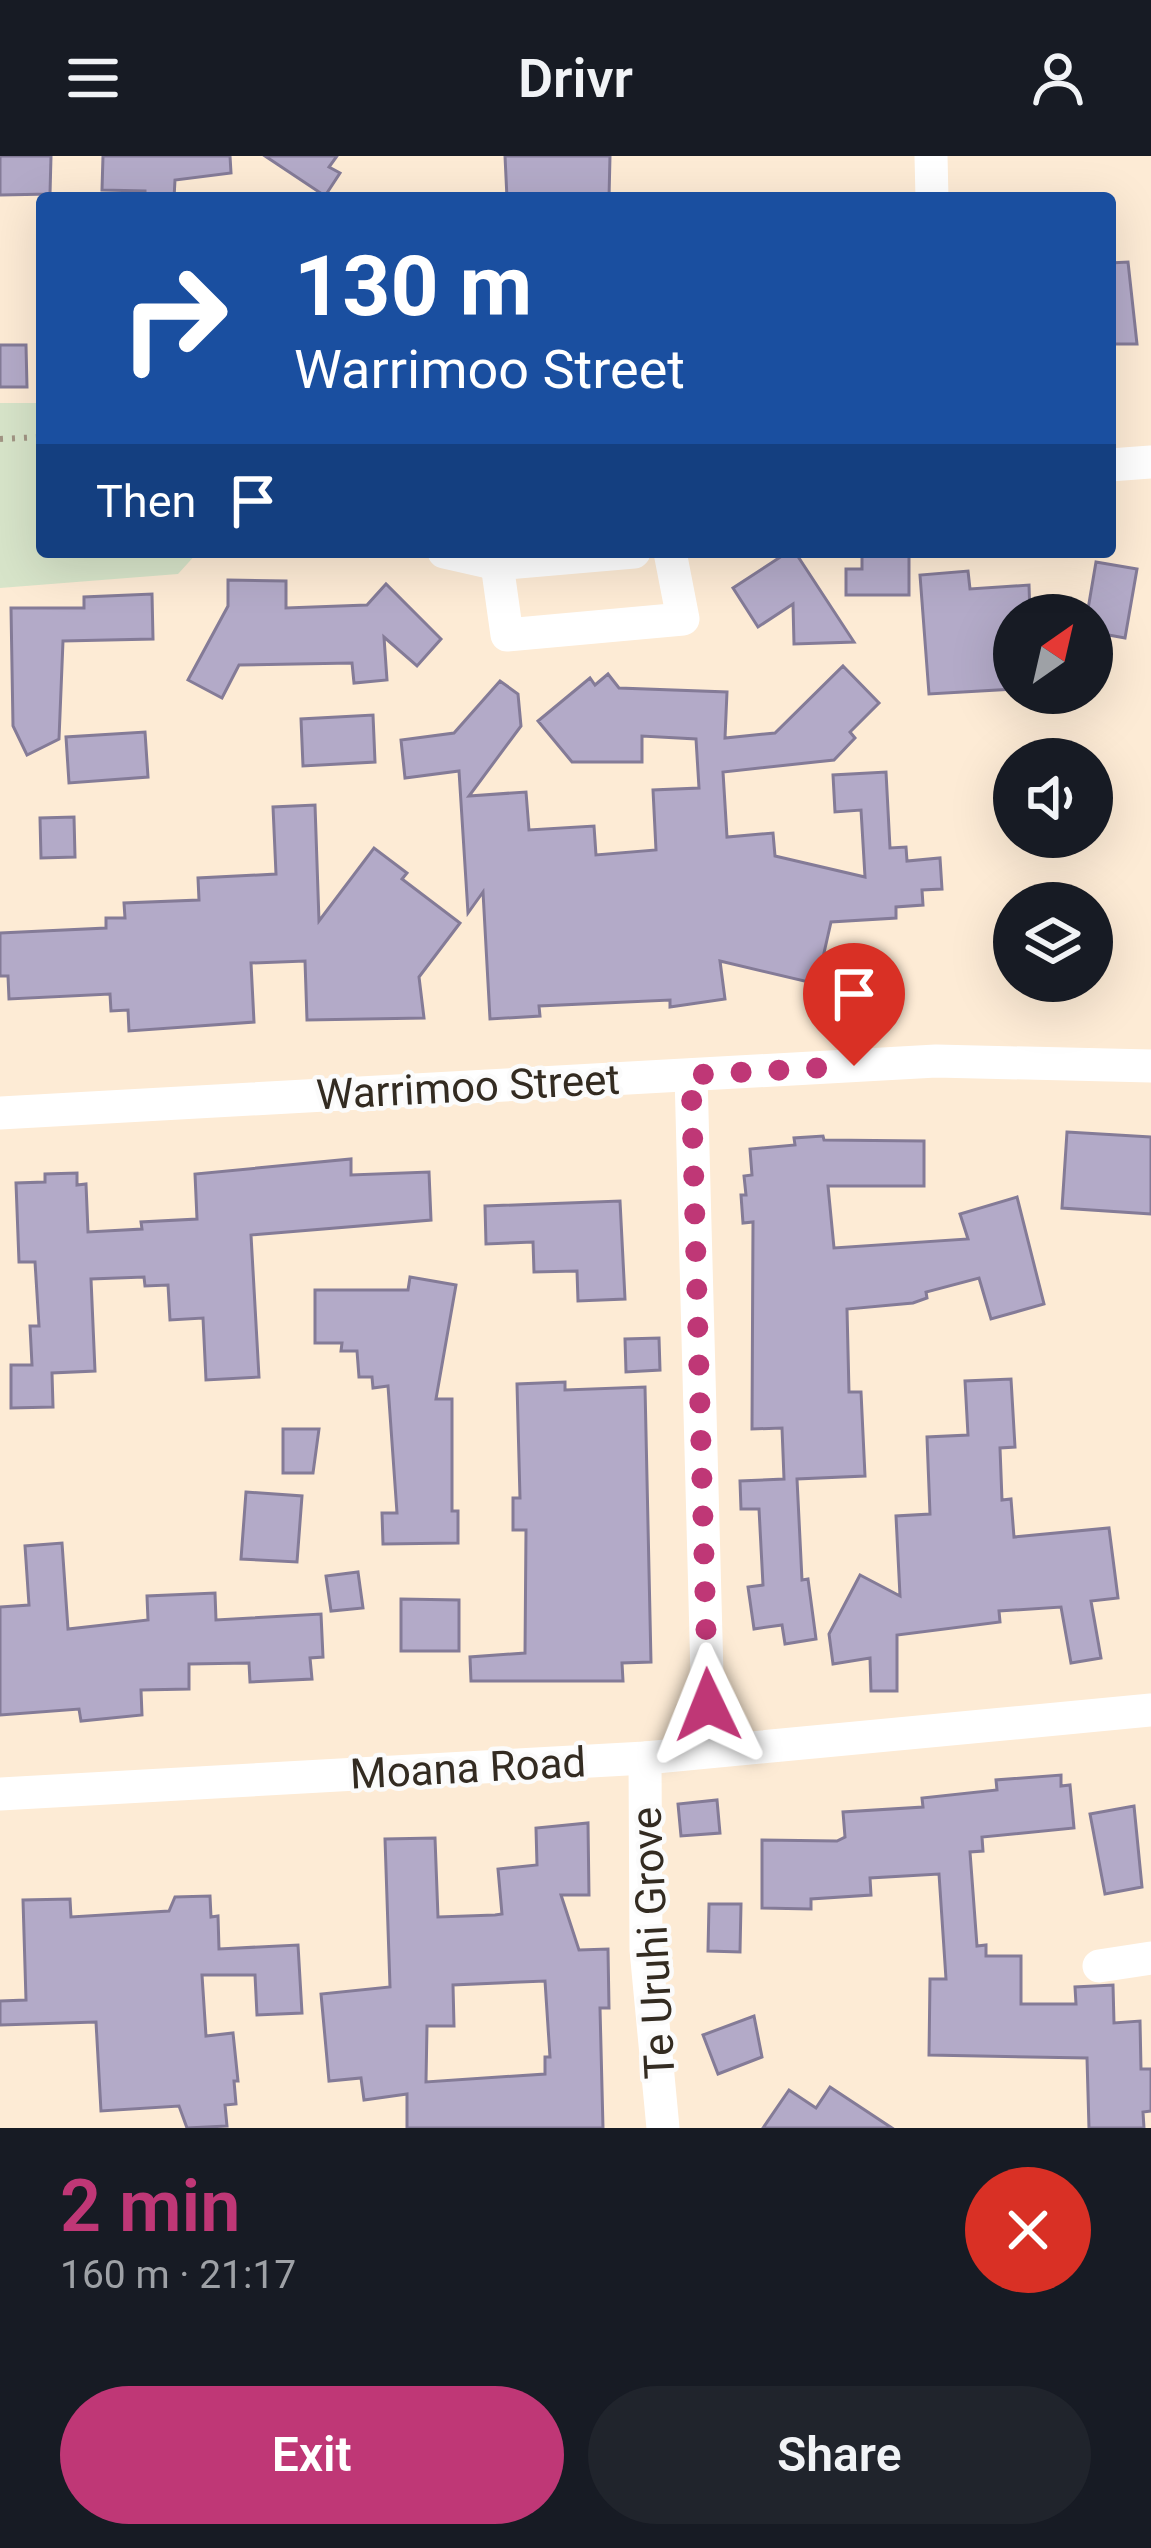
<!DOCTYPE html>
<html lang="en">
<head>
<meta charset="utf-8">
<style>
	body { margin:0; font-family:Roboto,sans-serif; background:#20242c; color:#f1f3f6; height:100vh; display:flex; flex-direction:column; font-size:45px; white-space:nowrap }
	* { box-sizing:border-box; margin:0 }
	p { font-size:39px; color:#9ea1a6 }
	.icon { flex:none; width:66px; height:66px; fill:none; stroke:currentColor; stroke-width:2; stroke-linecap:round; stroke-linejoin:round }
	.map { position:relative; height:1972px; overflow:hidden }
	.details { display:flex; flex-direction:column; background:#171b24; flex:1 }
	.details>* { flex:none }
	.banner { position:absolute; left:36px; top:36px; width:1080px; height:366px; border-radius:12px; box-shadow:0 12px 48px #0002; background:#1a4fa0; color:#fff; overflow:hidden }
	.needle { width:78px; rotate:34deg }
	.buttons { position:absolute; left:993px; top:438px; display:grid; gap:24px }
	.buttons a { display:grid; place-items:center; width:120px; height:120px; border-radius:50%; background:#171b24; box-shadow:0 12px 48px #0002; font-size:60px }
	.pin { position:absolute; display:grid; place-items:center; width:102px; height:102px; color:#fff; margin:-123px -51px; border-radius:50% 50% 50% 0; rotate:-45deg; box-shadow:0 0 12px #0007 }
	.pin .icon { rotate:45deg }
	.me { position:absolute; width:132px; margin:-66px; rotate:358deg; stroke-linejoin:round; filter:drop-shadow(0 0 9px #0008) }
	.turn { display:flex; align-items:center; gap:42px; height:252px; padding:0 60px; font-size:54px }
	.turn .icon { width:156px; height:156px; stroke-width:2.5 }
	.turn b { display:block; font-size:84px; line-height:102px }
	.then { display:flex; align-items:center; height:114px; padding:0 60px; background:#0003; gap:24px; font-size:45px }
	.round { display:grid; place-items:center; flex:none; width:126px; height:126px; border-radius:63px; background:#20242c }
	.headline { display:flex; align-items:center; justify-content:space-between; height:204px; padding:0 60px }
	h1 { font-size:72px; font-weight:600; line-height:90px; color:#bf3776 }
	.button { display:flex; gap:24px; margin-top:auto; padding:24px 60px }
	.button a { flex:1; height:138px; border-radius:72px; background:#bf3776; color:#fff; font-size:48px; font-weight:600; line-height:138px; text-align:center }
	.button a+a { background:#20242c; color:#f1f3f6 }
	header { display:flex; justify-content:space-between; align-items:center; height:156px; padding:0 60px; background:#171b24; font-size:54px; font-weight:600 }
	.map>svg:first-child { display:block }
</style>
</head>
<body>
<header><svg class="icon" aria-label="menu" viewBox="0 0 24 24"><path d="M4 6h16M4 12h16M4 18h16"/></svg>Drivr<svg class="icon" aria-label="person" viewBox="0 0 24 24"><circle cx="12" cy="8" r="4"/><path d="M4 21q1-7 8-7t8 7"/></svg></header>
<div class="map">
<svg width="1151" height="1972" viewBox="0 0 1151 1972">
	<rect width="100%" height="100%" fill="#fdebd5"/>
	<path fill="#d7e4c9" d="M0,247H42V396H198L178,418L0,432Z"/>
	<g fill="#b3aac8" stroke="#847b97" stroke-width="3" fill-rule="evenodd">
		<path d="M0,0H51L50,38L0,39Z"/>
		<path d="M103,0H230L231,17L175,24L174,42H145V35L102,34Z"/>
		<path d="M265,0H337L329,11L340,17L325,40Z"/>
		<path d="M505,0H610L609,42H507Z"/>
		<path d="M1128,106L1137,188H1110V107Z"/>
		<path d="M0,189H26L27,231H0Z"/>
		<path d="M788,396H795L854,486L794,488L793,448L758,471L733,432Z"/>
		<path d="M862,396H909V439H846V413H862Z"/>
		<path d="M1096,406L1137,413L1125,482L1092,476V459H1087Z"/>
		<path d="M968,415L970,433L1029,429L1030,459H1014V533L929,538L920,419Z"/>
		<path d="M228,424L286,425V452L367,449L386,428L441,483L417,510L384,481L387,524L354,527L352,507L239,509L222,542L188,524L228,450Z"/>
		<path d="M152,438L153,483L63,485L59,583L27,599L13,570L11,452H84V441Z"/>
		<path d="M843,510L879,547L850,576L855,582L834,604L723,616L727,681L773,677L775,700L865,721L861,654L835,656L833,619L886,616L890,692L906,691L907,705L940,702L942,733L922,734L923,749L896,751V762L831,766L817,828L720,805L725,843L670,851V844L539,850L540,860L490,863L483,736L468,757L459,615L405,622L401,584L454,577L500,525L518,538L521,570L469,640L526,636L529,674L594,670L596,699L656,694L653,634L699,632L696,583L642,580V606H572L538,565L590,522L595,529L608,518L619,532L727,536L725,582L775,577Z"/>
		<path d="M373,559L375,606L303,610L301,563Z"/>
		<path d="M145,576L148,621L69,627L66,581Z"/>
		<path d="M315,649L319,765L374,692L407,717L402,723L460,767L419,821L424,862L307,864L305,805L251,807L254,866L129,875L128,854L111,855L110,838L9,843L8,820H0V777L106,772V762H125L124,747L199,744L198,722L276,718L273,651Z"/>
		<path d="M74,661L75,701L41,702L40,662Z"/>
		<path d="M1067,976L1151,981V1058L1062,1052Z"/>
		<path d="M823,980L824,984L924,985V1030H828L834,1092L968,1083L960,1058L1017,1041L1044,1148L991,1163L979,1122L926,1136L927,1142L913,1147L847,1153L849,1236H861L865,1320L797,1323L802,1424L808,1423L816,1483L785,1488L782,1469L754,1473L748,1431L763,1429L759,1353H741L740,1325L784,1323L782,1272L752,1273L753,1066L743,1067L741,1039H746L744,1020L752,1019L750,993L795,989L794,982Z"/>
		<path d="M351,1003V1019L429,1016L431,1064L251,1079L259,1221L206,1224L203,1162L170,1164L168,1129L145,1130L144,1121L91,1123L95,1215L52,1217L53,1251L11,1252V1209H32L30,1170H39L35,1106H19L16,1027L45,1026V1018L77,1017V1029L86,1028L88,1076L142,1073L141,1066L197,1063L195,1018Z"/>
		<path d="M620,1045L625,1143L578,1145L577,1115L534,1116L533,1086L486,1088L485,1050Z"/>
		<path d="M410,1121L456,1129L436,1243H452V1355H458V1387L383,1388L382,1357H397L388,1230L373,1232L372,1221H359L357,1195H341L342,1187H315V1134H408Z"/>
		<path d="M659,1182L660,1214L626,1216L625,1183Z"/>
		<path d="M1011,1223L1015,1291L1000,1292L1002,1344L1011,1343L1014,1381L1109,1372L1118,1442L1091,1445L1101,1502L1071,1507L1061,1451L999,1455L1000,1466L897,1479V1535H871L870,1502L833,1508L829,1478L860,1419L900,1440L896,1360L930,1358L927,1281L968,1279L965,1225Z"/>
		<path d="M565,1226V1234L645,1231L651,1506L622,1507L623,1525H471L470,1501L525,1497L526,1374H513V1342H520L517,1228Z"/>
		<path d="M283,1273H319L313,1317H283Z"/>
		<path d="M246,1336L302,1340L297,1406L241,1403Z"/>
		<path d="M62,1387L68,1473L148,1464L147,1440L215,1437L216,1464L321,1458L323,1501L310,1502L312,1523L250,1526L249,1507L189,1508V1533L141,1534L142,1559L81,1565L79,1553L0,1559V1451L29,1449L25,1390Z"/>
		<path d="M358,1416L363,1452L331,1455L326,1420Z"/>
		<path d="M401,1443L459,1444V1495H401Z"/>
		<path d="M1061,1619V1630L1070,1629L1074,1672L982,1681L983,1695L970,1696L977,1790L986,1789V1800H1021V1848H1076L1075,1831L1113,1829L1114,1867L1140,1865L1141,1913H1151V1955L1143,1956L1144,1972H1089L1087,1902L929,1899L930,1823H946L939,1718L870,1722L871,1739L811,1743V1753L762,1752V1684L837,1685L845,1681L843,1656L923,1651L922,1642L997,1634L996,1624Z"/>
		<path d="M717,1644L720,1677L681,1680L678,1648Z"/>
		<path d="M1134,1650L1142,1731L1105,1738L1090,1658Z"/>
		<path d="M588,1667L589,1739H561L579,1794L608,1793L609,1852H600L603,1972H407V1938L364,1944L361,1922L329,1925L321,1838L390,1831L385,1683L435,1682L438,1761L495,1759L502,1758L498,1713L537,1709L536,1672ZM545,1825L550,1901H545V1918L426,1926L427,1870H454L453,1829Z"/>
		<path d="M210,1740L211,1761L218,1760L219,1793L298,1789L302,1857L257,1859L255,1819H202L206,1880L233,1877L238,1925H234L236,1948L225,1949L227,1970L187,1972L179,1950L101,1955L96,1866L0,1869V1845L26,1844L23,1744L70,1743L71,1761L169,1755L175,1741Z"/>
		<path d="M709,1748H741L740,1796L708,1795Z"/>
		<path d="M754,1860L762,1901L718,1918L703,1879Z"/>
		<path d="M830,1931L892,1972H763L789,1934L816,1952Z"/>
	</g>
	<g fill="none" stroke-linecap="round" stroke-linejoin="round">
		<path stroke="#a29584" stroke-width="6" stroke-dasharray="3 9" stroke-linecap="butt" d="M0,283L42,281"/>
		<g stroke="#fff" stroke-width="33">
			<path d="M931,0L932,42"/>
			<path d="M1110,309L1151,306"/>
			<path d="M444,396L497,408L634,396"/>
			<path d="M497,408L507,479L683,463L670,396"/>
			<path d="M691,919L709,1594"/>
			<path d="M0,957L936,905L1151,910"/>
			<path d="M645,1602L646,1794L663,1972"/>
			<path d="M0,1638L645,1602L1151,1554"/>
			<path d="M1099,1810L1151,1802"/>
		</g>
	</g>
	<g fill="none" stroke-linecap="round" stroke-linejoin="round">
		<path stroke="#bf3776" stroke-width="21" stroke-dasharray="0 37.8" d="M708,1549L691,919L854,910"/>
	</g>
	<g text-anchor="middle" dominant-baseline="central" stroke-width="9" stroke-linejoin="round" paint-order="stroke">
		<g font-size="42" fill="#332b21" stroke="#fbfbfb">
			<text transform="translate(468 931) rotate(-3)">Warrimoo Street</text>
			<text transform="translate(468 1612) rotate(-3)">Moana Road</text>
			<text transform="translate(653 1787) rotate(-93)">Te Uruhi Grove</text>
		</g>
	</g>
</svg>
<div class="buttons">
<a><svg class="needle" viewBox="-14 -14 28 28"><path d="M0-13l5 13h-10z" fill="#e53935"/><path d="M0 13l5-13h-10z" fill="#9ea1a6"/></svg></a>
<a><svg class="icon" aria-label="sound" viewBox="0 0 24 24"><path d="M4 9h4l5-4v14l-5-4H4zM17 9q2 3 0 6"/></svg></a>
<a><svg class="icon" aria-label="layers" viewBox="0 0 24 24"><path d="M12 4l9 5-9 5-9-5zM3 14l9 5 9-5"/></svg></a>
</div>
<div class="pin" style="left:854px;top:910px;background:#d93025"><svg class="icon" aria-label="arrive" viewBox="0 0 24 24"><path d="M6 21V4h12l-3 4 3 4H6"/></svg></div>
<svg class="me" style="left:708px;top:1549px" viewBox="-20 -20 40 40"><path d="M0-17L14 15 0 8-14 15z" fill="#bf3776" stroke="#fff" stroke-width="4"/></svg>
<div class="banner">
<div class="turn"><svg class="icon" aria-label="right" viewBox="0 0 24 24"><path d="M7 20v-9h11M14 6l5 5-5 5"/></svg><div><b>130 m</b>Warrimoo Street</div></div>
<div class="then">Then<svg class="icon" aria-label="arrive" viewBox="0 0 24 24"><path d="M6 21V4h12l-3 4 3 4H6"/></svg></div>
</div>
</div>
<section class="details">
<div class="headline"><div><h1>2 min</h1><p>160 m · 21:17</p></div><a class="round" style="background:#d93025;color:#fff"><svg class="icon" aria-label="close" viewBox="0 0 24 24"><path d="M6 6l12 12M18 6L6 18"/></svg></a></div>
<div class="button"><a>Exit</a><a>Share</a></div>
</section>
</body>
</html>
